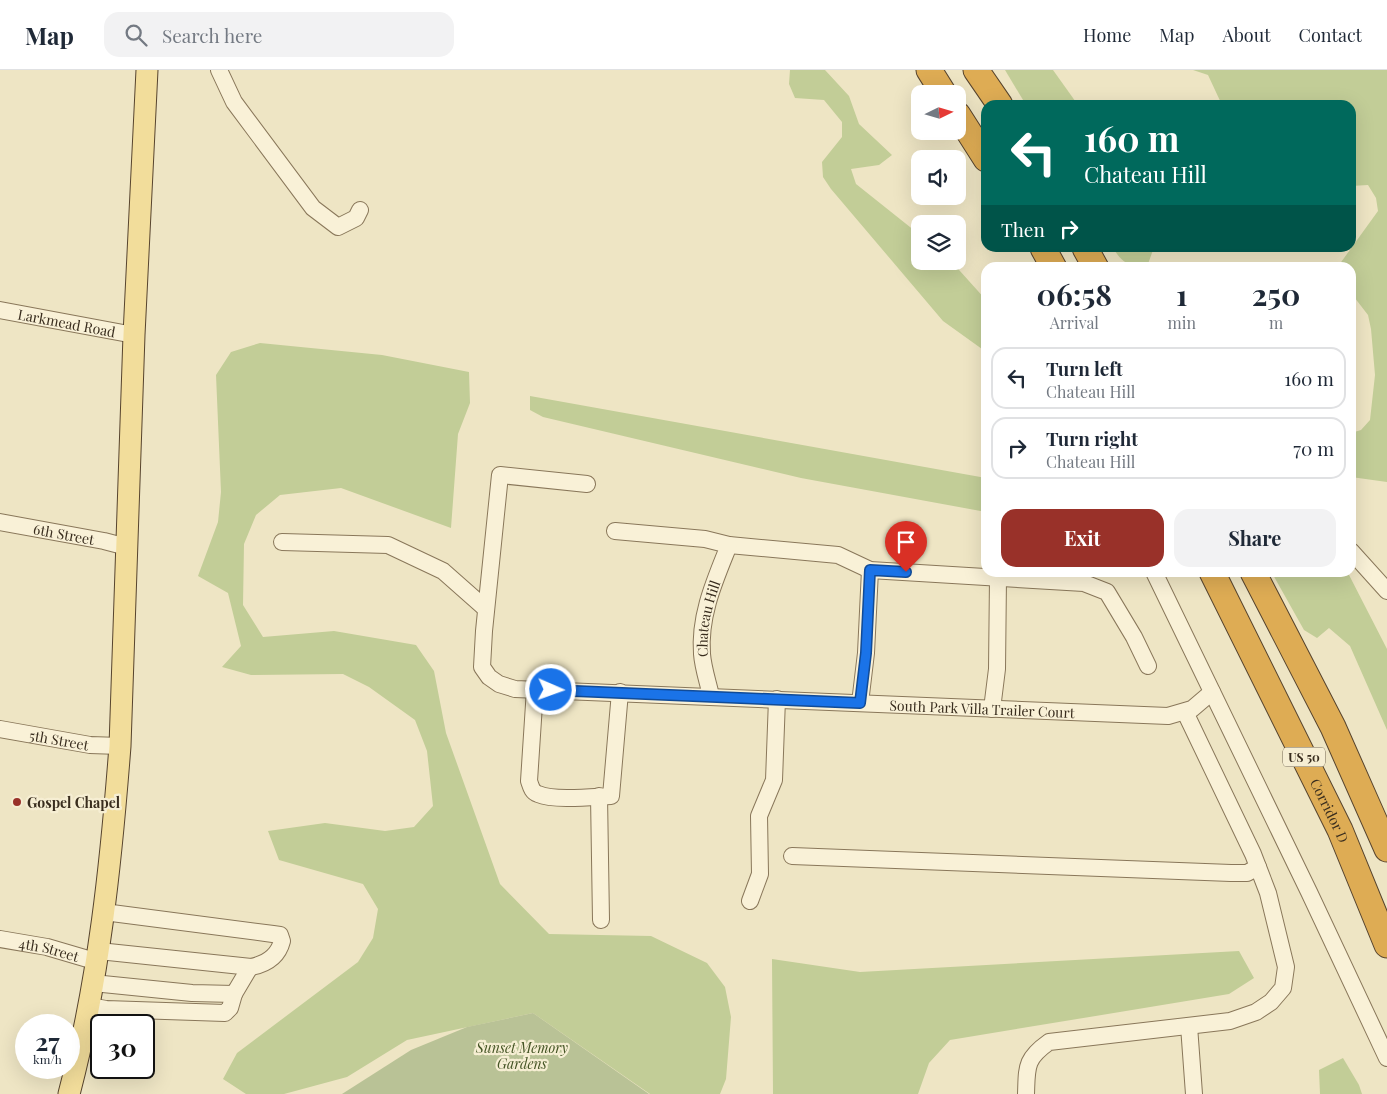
<!DOCTYPE html>
<html lang="en">
<head>
<meta charset="utf-8">
<style>
	body { margin:0; font-family:"Playfair Display",serif; background:#f2f2f3; color:#1f2937; height:100vh; display:flex; flex-direction:column; font-size:19px; white-space:nowrap }
	* { box-sizing:border-box; margin:0 }
	p { font-size:16px; color:#747a83 }
	.icon { flex:none; width:28px; height:28px; fill:none; stroke:currentColor; stroke-width:2; stroke-linecap:round; stroke-linejoin:round }
	.map { position:relative; flex:1; overflow:hidden }
	.panel { position:absolute; left:981px; top:192px; width:375px; height:315px; display:flex; flex-direction:column; background:#fff; border-radius:15px; box-shadow:0 5px 20px #0002 }
	.panel>* { flex:none }
	.top-card { position:absolute; left:981px; top:30px; width:375px; height:152px; border-radius:15px; box-shadow:0 5px 20px #0002; background:#00695c; color:#fff; overflow:hidden }
	.needle { width:32px; rotate:85deg }
	.controls { position:absolute; left:911px; top:15px; display:grid; gap:10px }
	.controls a { display:grid; place-items:center; width:55px; height:55px; border-radius:10px; background:#fff; box-shadow:0 5px 20px #0002; font-size:25px }
	.speed { position:absolute; left:15px; top:944px; display:flex; gap:10px; font-size:25px; font-weight:700; text-align:center }
	.speed>* { display:grid; place-content:center; width:65px; height:65px; border-radius:50%; background:#fff; box-shadow:0 5px 20px #0002; line-height:1 }
	.speed small { font-size:12px; font-weight:400 }
	.speed .limit { border:2px solid #111; border-radius:8px; background:#fff; color:#111 }
	.pin { position:absolute; display:grid; place-items:center; width:42px; height:42px; color:#fff; margin:-51px -21px; border-radius:50% 50% 50% 0; rotate:-45deg; box-shadow:0 0 5px #0007 }
	.pin .icon { rotate:45deg }
	.me { position:absolute; width:55px; margin:-28px; rotate:92deg; stroke-linejoin:round; filter:drop-shadow(0 0 4px #0008) }
	.turn { display:flex; align-items:center; gap:18px; height:105px; padding:0 20px; font-size:22px }
	.turn .icon { width:65px; height:65px; stroke-width:2.5 }
	.turn b { display:block; font-size:35px; line-height:42px }
	.then { display:flex; align-items:center; height:48px; padding:0 20px; background:#0003; gap:10px; font-size:19px }
	.eta { display:flex; justify-content:space-evenly; align-items:center; height:85px; text-align:center }
	.eta b { font-size:30px; font-weight:700; line-height:35px }
	.button { display:flex; gap:10px; margin-top:auto; padding:10px 20px }
	.button a { flex:1; height:58px; border-radius:15px; background:#993129; color:#fff; font-size:20px; font-weight:700; line-height:58px; text-align:center }
	.button a+a { background:#f2f2f3; color:#1f2937 }
	ul { padding:0; list-style:none }
	li { display:flex; align-items:center; gap:15px; height:62px; margin:0 10px 8px; padding:0 10px; border:2px solid #e0e1e3; border-radius:15px }
	li div { flex:1 }
	li b { display:block; font-size:19px }
	li em { font-style:normal }
	header { display:flex; align-items:center; gap:30px; box-sizing:border-box; height:70px; padding:0 25px; background:#fff; border-bottom:1px solid #e0e1e3 }
	header strong { font-size:24px }
	nav { display:flex; gap:28px; margin-inline-start:auto; font-size:18px }
	.search { width:350px; height:45px; background:#f2f2f3; display:flex; align-items:center; gap:12px; box-sizing:border-box; padding:0 18px; border-radius:15px; color:#747a83; font-size:19px }
	.map>svg:first-child { display:block }
</style>
</head>
<body>
<header>
<strong>Map</strong>
<div class="search"><svg class="icon" aria-label="search" viewBox="0 0 24 24"><circle cx="10" cy="10" r="6"/><path d="M15 15l6 6"/></svg>Search here</div>
<nav><a>Home</a><a>Map</a><a>About</a><a>Contact</a></nav>
</header>
<div class="map">
<svg width="1387" height="1024" viewBox="0 0 1387 1024">
	<rect width="100%" height="100%" fill="#eee5c4"/>
	<g fill="#c2cd97">
		<path d="M790,0H825L849,26L859,54L892,85L879,95L851,99L856,114L920,165V191H951L986,230V279H982L943,251L831,119L823,107L822,92L842,67V52L824,30L795,28L789,14Z"/>
		<path d="M1005,0H1053L1078,35H1026Z"/>
		<path d="M1193,0H1387V412L1351,407V363L1361,360L1370,350L1375,305L1371,259L1368,245L1351,223V198L1339,197V195L1378,141L1376,128L1368,115L1351,116V35H1222L1208,5Z"/>
		<path d="M1113,178H1152L1153,180L1148,194C1129,197 1123,194 1113,178Z"/>
		<path d="M260,273L382,285L469,302L470,333L458,364L451,458L341,418L280,425L256,445L244,474L243,535L263,567L334,561L416,575L434,601L446,663L500,814L549,864L651,866L707,893L725,917L731,947L726,1009L720,1024H650L533,943L407,970L347,1007L284,1024H246L223,1009L237,983L358,892L373,868L378,839L363,814L279,790L268,761L325,753L385,761L414,757L433,736L427,681L415,650L369,617L343,604L251,605L222,597L241,576L228,523L198,506L218,452L221,422L216,305L231,282Z"/>
		<path d="M530,326L986,408V442L801,408L543,347L530,340Z"/>
		<path d="M1272,503H1348L1387,579V660L1350,576L1329,558L1317,568L1304,560Z"/>
		<path d="M1239,881L1254,908L1229,924L950,970L929,993L918,1024H773L772,889L860,902Z"/>
		<path d="M1343,988L1359,1015L1362,1024H1320L1319,1000Z"/>
	</g>
	<path fill="#b9c296" d="M533,943L649,1024H342L411,980L467,957Z"/>
	<g fill="none" stroke-linecap="round" stroke-linejoin="round">
		<g stroke="#89775a" stroke-width="18">
			<g id="minor">
				<path d="M219,0L234,32L313,138L338,157L356,148L360,140"/>
				<path id="s1" d="M0,240L134,265"/>
				<path id="s2" d="M587,414L500,405L484,561L482,597L489,607L499,614L515,619L1168,646L1192,639L1212,622"/>
				<path id="s3" d="M0,452L104,471L127,477"/>
				<path d="M615,461L705,469L729,475L838,485L870,500L1084,513L1107,522L1134,567L1148,596"/>
				<path d="M282,472L388,475L443,501L486,539"/>
				<path d="M1351,481L1387,521"/>
				<path d="M1154,502L1309,822L1387,988"/>
				<path d="M535,619L529,711C531,717 532,722 538,724C555,731 591,727 611,726L620,622"/>
				<path id="s4" d="M711,626C708,612 703,598 702,584C699,545 715,510 729,475"/>
				<path d="M860,633L866,583L870,500"/>
				<path d="M992,639L997,599L998,508"/>
				<path id="s5" d="M0,659L90,675L120,676"/>
				<path d="M599,726L601,850"/>
				<path d="M792,786L1231,803H1247L1258,797"/>
				<path d="M750,831L760,804L759,746L774,710L777,629"/>
				<path id="s6" d="M0,869L47,877L98,892"/>
				<path d="M99,881L251,897C266,894 278,887 282,871L280,865L273,864L104,842"/>
				<path d="M93,913L192,923L234,924L250,897"/>
				<path d="M89,936L106,939L225,943L230,938L234,924"/>
				<path d="M1189,956L1194,1024"/>
				<path d="M1026,1024C1027,997 1025,989 1049,972L1230,951L1256,942L1271,932L1283,918L1286,897L1268,823L1253,784L1185,642"/>
			</g>
		</g>
		<g stroke="#57442e" stroke-width="23">
			<path id="major" d="M69,1024C99,910 111,793 120,676L134,265L147,0"/>
		</g>
		<g stroke="#57442e" stroke-width="27">
			<g id="highway">
				<path d="M929,0L944,24"/>
				<path d="M976,0L1000,35"/>
				<path d="M958,45L986,89"/>
				<path d="M1043,178L1054,198"/>
				<path d="M1085,178L1096,198"/>
				<path id="s7" d="M1212,502L1340,760L1387,875"/>
				<path d="M1253,502L1333,657L1387,779"/>
			</g>
		</g>
		<use href="#minor" stroke="#f9f1d7" stroke-width="16"/>
		<use href="#major" stroke="#f2dd9b" stroke-width="21"/>
		<use href="#highway" stroke="#deac54" stroke-width="25"/>
	</g>
	<g fill="none" stroke-linecap="round" stroke-linejoin="round">
		<g stroke="#114b97" stroke-width="12">
			<path id="route" d="M551,620L860,633L866,583L870,500L906,502"/>
		</g>
		<use href="#route" stroke="#1a73e8" stroke-width="9"/>
	</g>
	<circle fill="#993129" stroke="#f6eed3" stroke-width="2" cx="17" cy="732" r="5"/>
	<g text-anchor="middle" dominant-baseline="central" stroke-width="4.5" stroke-linejoin="round" paint-order="stroke">
		<rect fill="#f6eed3" stroke="#726754" stroke-width="1" x="1283" y="677.5" width="42" height="19" rx="4"/>
		<g font-size="12" font-weight="bold" fill="#392d1e">
			<text x="1304" y="687">US 50</text>
		</g>
		<g font-size="14" fill="#392d1e" stroke="#f6eed3">
			<text stroke="none"><textPath href="#s1" startOffset="68">Larkmead Road</textPath></text>
			<text stroke="none"><textPath href="#s3" startOffset="65">6th Street</textPath></text>
			<text stroke="none"><textPath href="#s4" startOffset="79">Chateau Hill</textPath></text>
			<text stroke="none"><textPath href="#s2" startOffset="789">South Park Villa Trailer Court</textPath></text>
			<text stroke="none"><textPath href="#s5" startOffset="60">5th Street</textPath></text>
			<text stroke="none"><textPath href="#s7" startOffset="266">Corridor D</textPath></text>
			<text stroke="none"><textPath href="#s6" startOffset="50">4th Street</textPath></text>
		</g>
		<g font-size="14" font-weight="bold" fill="#392d1e" stroke="#f6eed3" text-anchor="start">
			<text x="27" y="732">Gospel Chapel</text>
		</g>
		<g font-size="14" font-style="italic" fill="#455525" stroke="#f6eed3">
			<text x="522" y="977">Sunset Memory<tspan x="522" dy="16">Gardens</tspan></text>
		</g>
	</g>
</svg>
<div class="controls">
<a><svg class="needle" viewBox="-14 -14 28 28"><path d="M0-13l5 13h-10z" fill="#e53935"/><path d="M0 13l5-13h-10z" fill="#747a83"/></svg></a>
<a><svg class="icon" aria-label="sound" viewBox="0 0 24 24"><path d="M4 9h4l5-4v14l-5-4H4zM17 9q2 3 0 6"/></svg></a>
<a><svg class="icon" aria-label="layers" viewBox="0 0 24 24"><path d="M12 4l9 5-9 5-9-5zM3 14l9 5 9-5"/></svg></a>
</div>
<div class="speed"><div>27<small>km/h</small></div><div class="limit">30</div></div>
<div class="pin" style="left:906px;top:502px;background:#d93025"><svg class="icon" aria-label="arrive" viewBox="0 0 24 24"><path d="M6 21V4h12l-3 4 3 4H6"/></svg></div>
<svg class="me" style="left:551px;top:620px" viewBox="-20 -20 40 40"><circle r="17" fill="#1a73e8" stroke="#fff" stroke-width="3"/><path d="M0-11L8 9 0 5-8 9z" fill="#fff"/></svg>
<div class="top-card">
<div class="turn"><svg class="icon" aria-label="left" viewBox="0 0 24 24"><path d="M17 20v-9H6M10 6l-5 5 5 5"/></svg><div><b>160 m</b>Chateau Hill</div></div>
<div class="then">Then<svg class="icon" aria-label="right" viewBox="0 0 24 24"><path d="M7 20v-9h11M14 6l5 5-5 5"/></svg></div>
</div>
<section class="panel">
<div class="eta">
<div><b>06:58</b><p>Arrival</p></div>
<div><b>1</b><p>min</p></div>
<div><b>250</b><p>m</p></div>
</div>
<ul>
<li><svg class="icon" aria-label="left" viewBox="0 0 24 24"><path d="M17 20v-9H6M10 6l-5 5 5 5"/></svg><div><b>Turn left</b><p>Chateau Hill</p></div><em>160 m</em></li>
<li><svg class="icon" aria-label="right" viewBox="0 0 24 24"><path d="M7 20v-9h11M14 6l5 5-5 5"/></svg><div><b>Turn right</b><p>Chateau Hill</p></div><em>70 m</em></li>
</ul>
<div class="button"><a>Exit</a><a>Share</a></div>
</section>
</div>
</body>
</html>
